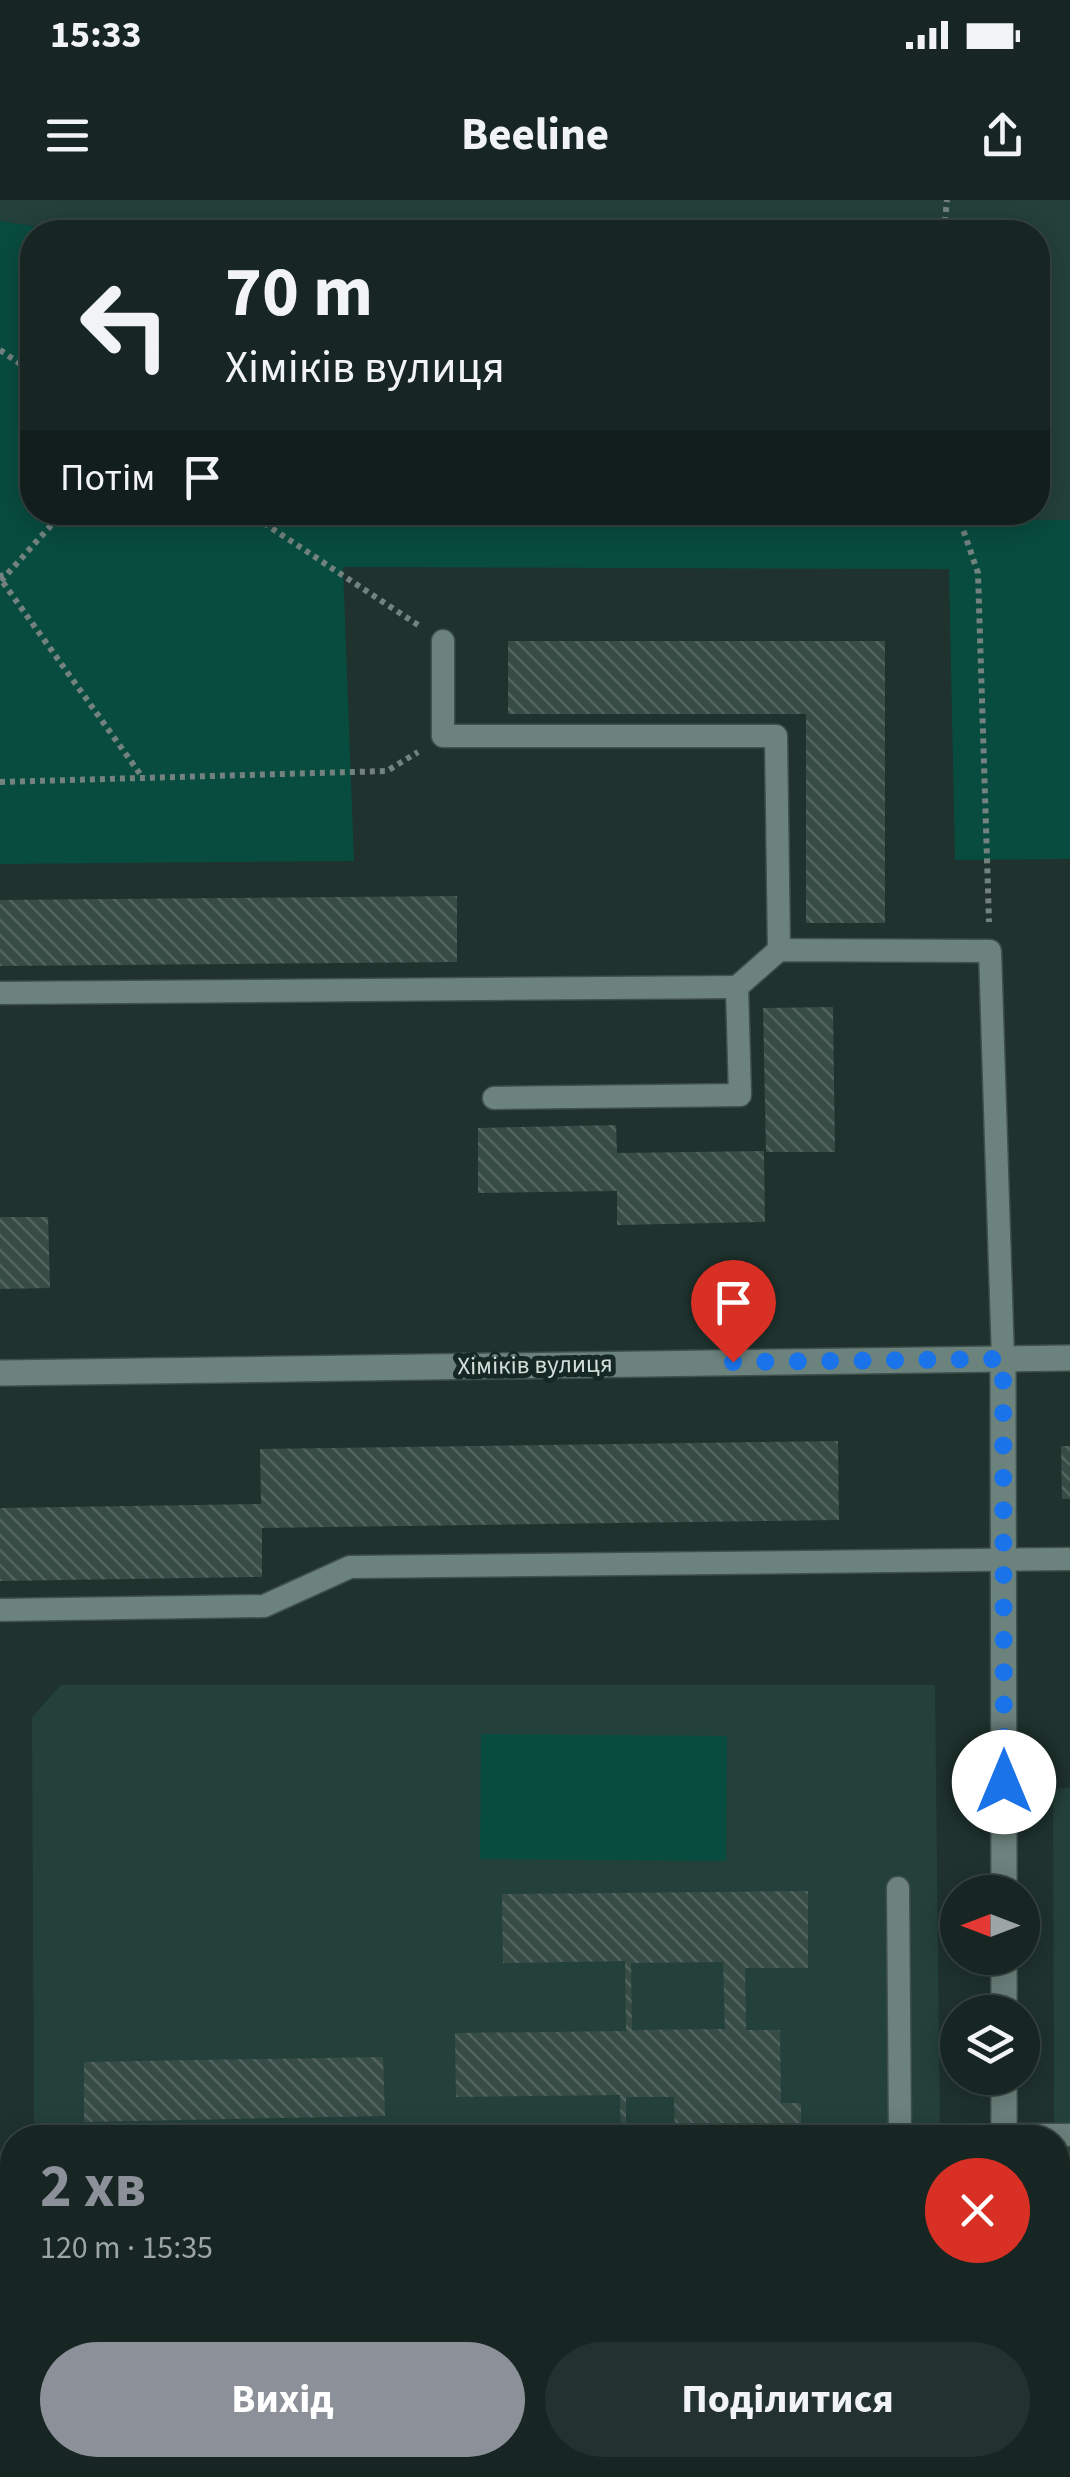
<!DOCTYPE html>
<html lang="uk">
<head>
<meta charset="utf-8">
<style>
	body { margin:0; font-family:"Source Sans 3",sans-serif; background:#24322f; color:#f1f3f6; height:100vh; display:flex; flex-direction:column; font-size:38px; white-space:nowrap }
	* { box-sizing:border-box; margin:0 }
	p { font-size:32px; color:#9ea5a5 }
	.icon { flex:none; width:55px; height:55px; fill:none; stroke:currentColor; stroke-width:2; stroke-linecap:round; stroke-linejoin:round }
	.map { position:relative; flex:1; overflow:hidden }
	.panel { position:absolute; left:0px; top:1925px; width:1070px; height:352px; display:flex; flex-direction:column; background:#172622; border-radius:40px 40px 0 0; box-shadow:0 5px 25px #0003,0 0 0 2px #364340 }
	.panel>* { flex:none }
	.top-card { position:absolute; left:20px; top:20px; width:1030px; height:305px; border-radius:40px; box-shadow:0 5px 25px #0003,0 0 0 2px #364340; background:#172622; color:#f1f3f6; overflow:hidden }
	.needle { width:65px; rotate:270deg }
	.fabs { position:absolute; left:940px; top:1675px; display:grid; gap:20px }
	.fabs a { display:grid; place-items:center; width:100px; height:100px; border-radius:50%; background:#172622; box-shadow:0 5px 25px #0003,0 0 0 2px #364340; font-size:50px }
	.pin { position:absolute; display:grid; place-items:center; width:85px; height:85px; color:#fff; margin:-102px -42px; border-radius:50% 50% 50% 0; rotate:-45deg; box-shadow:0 0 10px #0007 }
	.pin .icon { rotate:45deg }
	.me { position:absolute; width:110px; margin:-55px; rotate:0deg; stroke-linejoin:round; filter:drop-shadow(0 0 8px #0008) }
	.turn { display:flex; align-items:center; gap:35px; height:210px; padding:0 40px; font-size:45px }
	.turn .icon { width:130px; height:130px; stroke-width:2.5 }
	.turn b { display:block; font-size:70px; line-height:85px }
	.then { display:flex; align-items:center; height:95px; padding:0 40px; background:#0003; gap:20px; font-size:38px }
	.round { display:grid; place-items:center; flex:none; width:105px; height:105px; border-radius:52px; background:#24322f }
	.head { display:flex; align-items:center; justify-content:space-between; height:170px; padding:0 40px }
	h1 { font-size:60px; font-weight:700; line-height:75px; color:#8c9099 }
	.action { display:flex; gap:20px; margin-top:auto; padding:20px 40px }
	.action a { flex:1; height:115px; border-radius:60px; background:#8c9099; color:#fff; font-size:40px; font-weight:700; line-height:115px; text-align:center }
	.action a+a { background:#24322f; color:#f1f3f6 }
	.status { display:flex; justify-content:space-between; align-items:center; height:70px; padding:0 50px; background:#172622; direction:ltr }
	.status svg { height:28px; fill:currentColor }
	header { display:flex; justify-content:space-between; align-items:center; height:130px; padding:0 40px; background:#172622; font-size:45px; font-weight:700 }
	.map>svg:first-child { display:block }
</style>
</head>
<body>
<div class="status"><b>15:33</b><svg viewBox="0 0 49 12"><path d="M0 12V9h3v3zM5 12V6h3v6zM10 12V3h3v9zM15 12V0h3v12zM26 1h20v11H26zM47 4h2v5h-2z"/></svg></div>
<header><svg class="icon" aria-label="menu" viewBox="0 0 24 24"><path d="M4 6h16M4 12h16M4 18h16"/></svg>Beeline<svg class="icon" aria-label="share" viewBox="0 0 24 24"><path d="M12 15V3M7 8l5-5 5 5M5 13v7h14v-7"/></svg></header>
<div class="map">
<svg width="1070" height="2277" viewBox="0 0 1070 2277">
	<defs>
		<pattern id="building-back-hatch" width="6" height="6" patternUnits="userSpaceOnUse" patternTransform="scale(2.5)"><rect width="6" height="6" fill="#384c46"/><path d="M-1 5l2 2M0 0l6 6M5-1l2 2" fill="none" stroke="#546560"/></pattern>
	</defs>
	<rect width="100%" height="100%" fill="#1f322d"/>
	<g fill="#24403a">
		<path d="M0,0H1070V320L419,316V312H1038V32H70L0,21Z"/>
		<path d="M61,1485H935L940,1937H34L32,1517Z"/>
		<path d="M1070,1588V2277H1055V2265H1058V1938L1054,1937L1053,1589Z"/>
	</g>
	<g fill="#084c3f">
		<path d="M0,21L70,32H32V312H419V316L1070,320V659L955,660L949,369L343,367L354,661L0,664Z"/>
		<path d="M481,1534L727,1536L726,1661L480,1659Z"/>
	</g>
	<g fill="url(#building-back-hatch)" fill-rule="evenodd">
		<path d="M508,441H885V723H806V514H508Z"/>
		<path d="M457,696V762L0,766V700Z"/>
		<path d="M833,807L835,952H766L763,808Z"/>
		<path d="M616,925L617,953L764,951L765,1022L617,1025V991L478,993V928Z"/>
		<path d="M0,1017H48L50,1088L0,1089Z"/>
		<path d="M838,1241L839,1320L262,1328V1377L0,1381V1308L261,1304L260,1249Z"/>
		<path d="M1061,1246H1070V1299H1062Z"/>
		<path d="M808,1691V1768H745L746,1830H780L781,1903H801V1938H675L674,1897H626V1938H621L620,1895L456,1897L455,1833L626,1831L625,1761L503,1763L502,1694ZM723,1762L725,1829L632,1830L631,1763Z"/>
		<path d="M383,1857L385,1916L84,1922V1862Z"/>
	</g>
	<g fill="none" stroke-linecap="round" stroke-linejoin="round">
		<g stroke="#40504c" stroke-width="25">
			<g id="lane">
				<path d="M443,441V536H776L779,750"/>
				<path d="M0,793L737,787"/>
				<path d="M494,898L740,895L737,787L779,750L990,751L1003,1159"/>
				<path d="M0,1410L264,1406L350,1367L1070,1359"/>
				<path d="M898,1688L900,1938"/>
				<path d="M1004,1935H1070"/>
			</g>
		</g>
		<g stroke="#40504c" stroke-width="28">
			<g id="street">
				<path d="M1003,1159L1004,1692"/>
				<path d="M0,1173L1070,1158"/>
				<path d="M1004,1758V1812"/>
				<path d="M1004,1878V1938"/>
				<path d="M1004,2265V2277"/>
				<path d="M0,2266L12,2261"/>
			</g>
		</g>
		<g stroke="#73827e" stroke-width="6" stroke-dasharray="5 5" stroke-linecap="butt">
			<path d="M944,32L947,0"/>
			<path d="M0,150L32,172"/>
			<path d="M247,312L421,427"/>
			<path d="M957,312L978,373L989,722"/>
			<path d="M0,373L2,381L143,578"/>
			<path d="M1,381L63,312"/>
			<path d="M0,582L387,571L418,552"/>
		</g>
		<use href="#lane" stroke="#6c827c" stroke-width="22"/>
		<use href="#street" stroke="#6c827c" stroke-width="25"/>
	</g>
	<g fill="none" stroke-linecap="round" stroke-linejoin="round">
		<path stroke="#1a73e8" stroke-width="18" stroke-dasharray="0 32.4" d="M733,1162L1003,1159L1004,1582"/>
	</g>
	<g text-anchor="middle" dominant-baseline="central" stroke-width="10" stroke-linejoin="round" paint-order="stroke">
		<g font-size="25" fill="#d3dedb" stroke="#152823">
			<text transform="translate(535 1165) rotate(-1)">Хіміків вулиця</text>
		</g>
	</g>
</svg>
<div class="fabs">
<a><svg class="needle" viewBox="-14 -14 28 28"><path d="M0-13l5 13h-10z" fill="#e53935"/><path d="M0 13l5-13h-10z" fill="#9ea5a5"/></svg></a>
<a><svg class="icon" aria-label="layers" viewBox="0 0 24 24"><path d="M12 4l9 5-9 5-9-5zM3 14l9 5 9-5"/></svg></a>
</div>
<div class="pin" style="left:733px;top:1162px;background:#d93025"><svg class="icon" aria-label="arrive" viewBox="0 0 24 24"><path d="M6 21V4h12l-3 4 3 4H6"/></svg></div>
<svg class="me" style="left:1004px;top:1582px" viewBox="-20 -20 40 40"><circle r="19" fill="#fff"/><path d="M0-13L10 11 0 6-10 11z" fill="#1a73e8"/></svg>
<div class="top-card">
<div class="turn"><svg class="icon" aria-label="left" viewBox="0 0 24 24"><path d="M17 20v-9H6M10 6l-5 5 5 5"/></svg><div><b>70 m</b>Хіміків вулиця</div></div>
<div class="then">Потім<svg class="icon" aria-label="arrive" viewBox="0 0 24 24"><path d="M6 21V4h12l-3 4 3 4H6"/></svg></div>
</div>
<section class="panel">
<div class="head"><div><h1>2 хв</h1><p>120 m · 15:35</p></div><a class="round" style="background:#d93025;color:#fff"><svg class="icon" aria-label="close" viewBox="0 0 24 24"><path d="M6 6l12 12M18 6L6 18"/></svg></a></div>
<div class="action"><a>Вихід</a><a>Поділитися</a></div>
</section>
</div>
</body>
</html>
